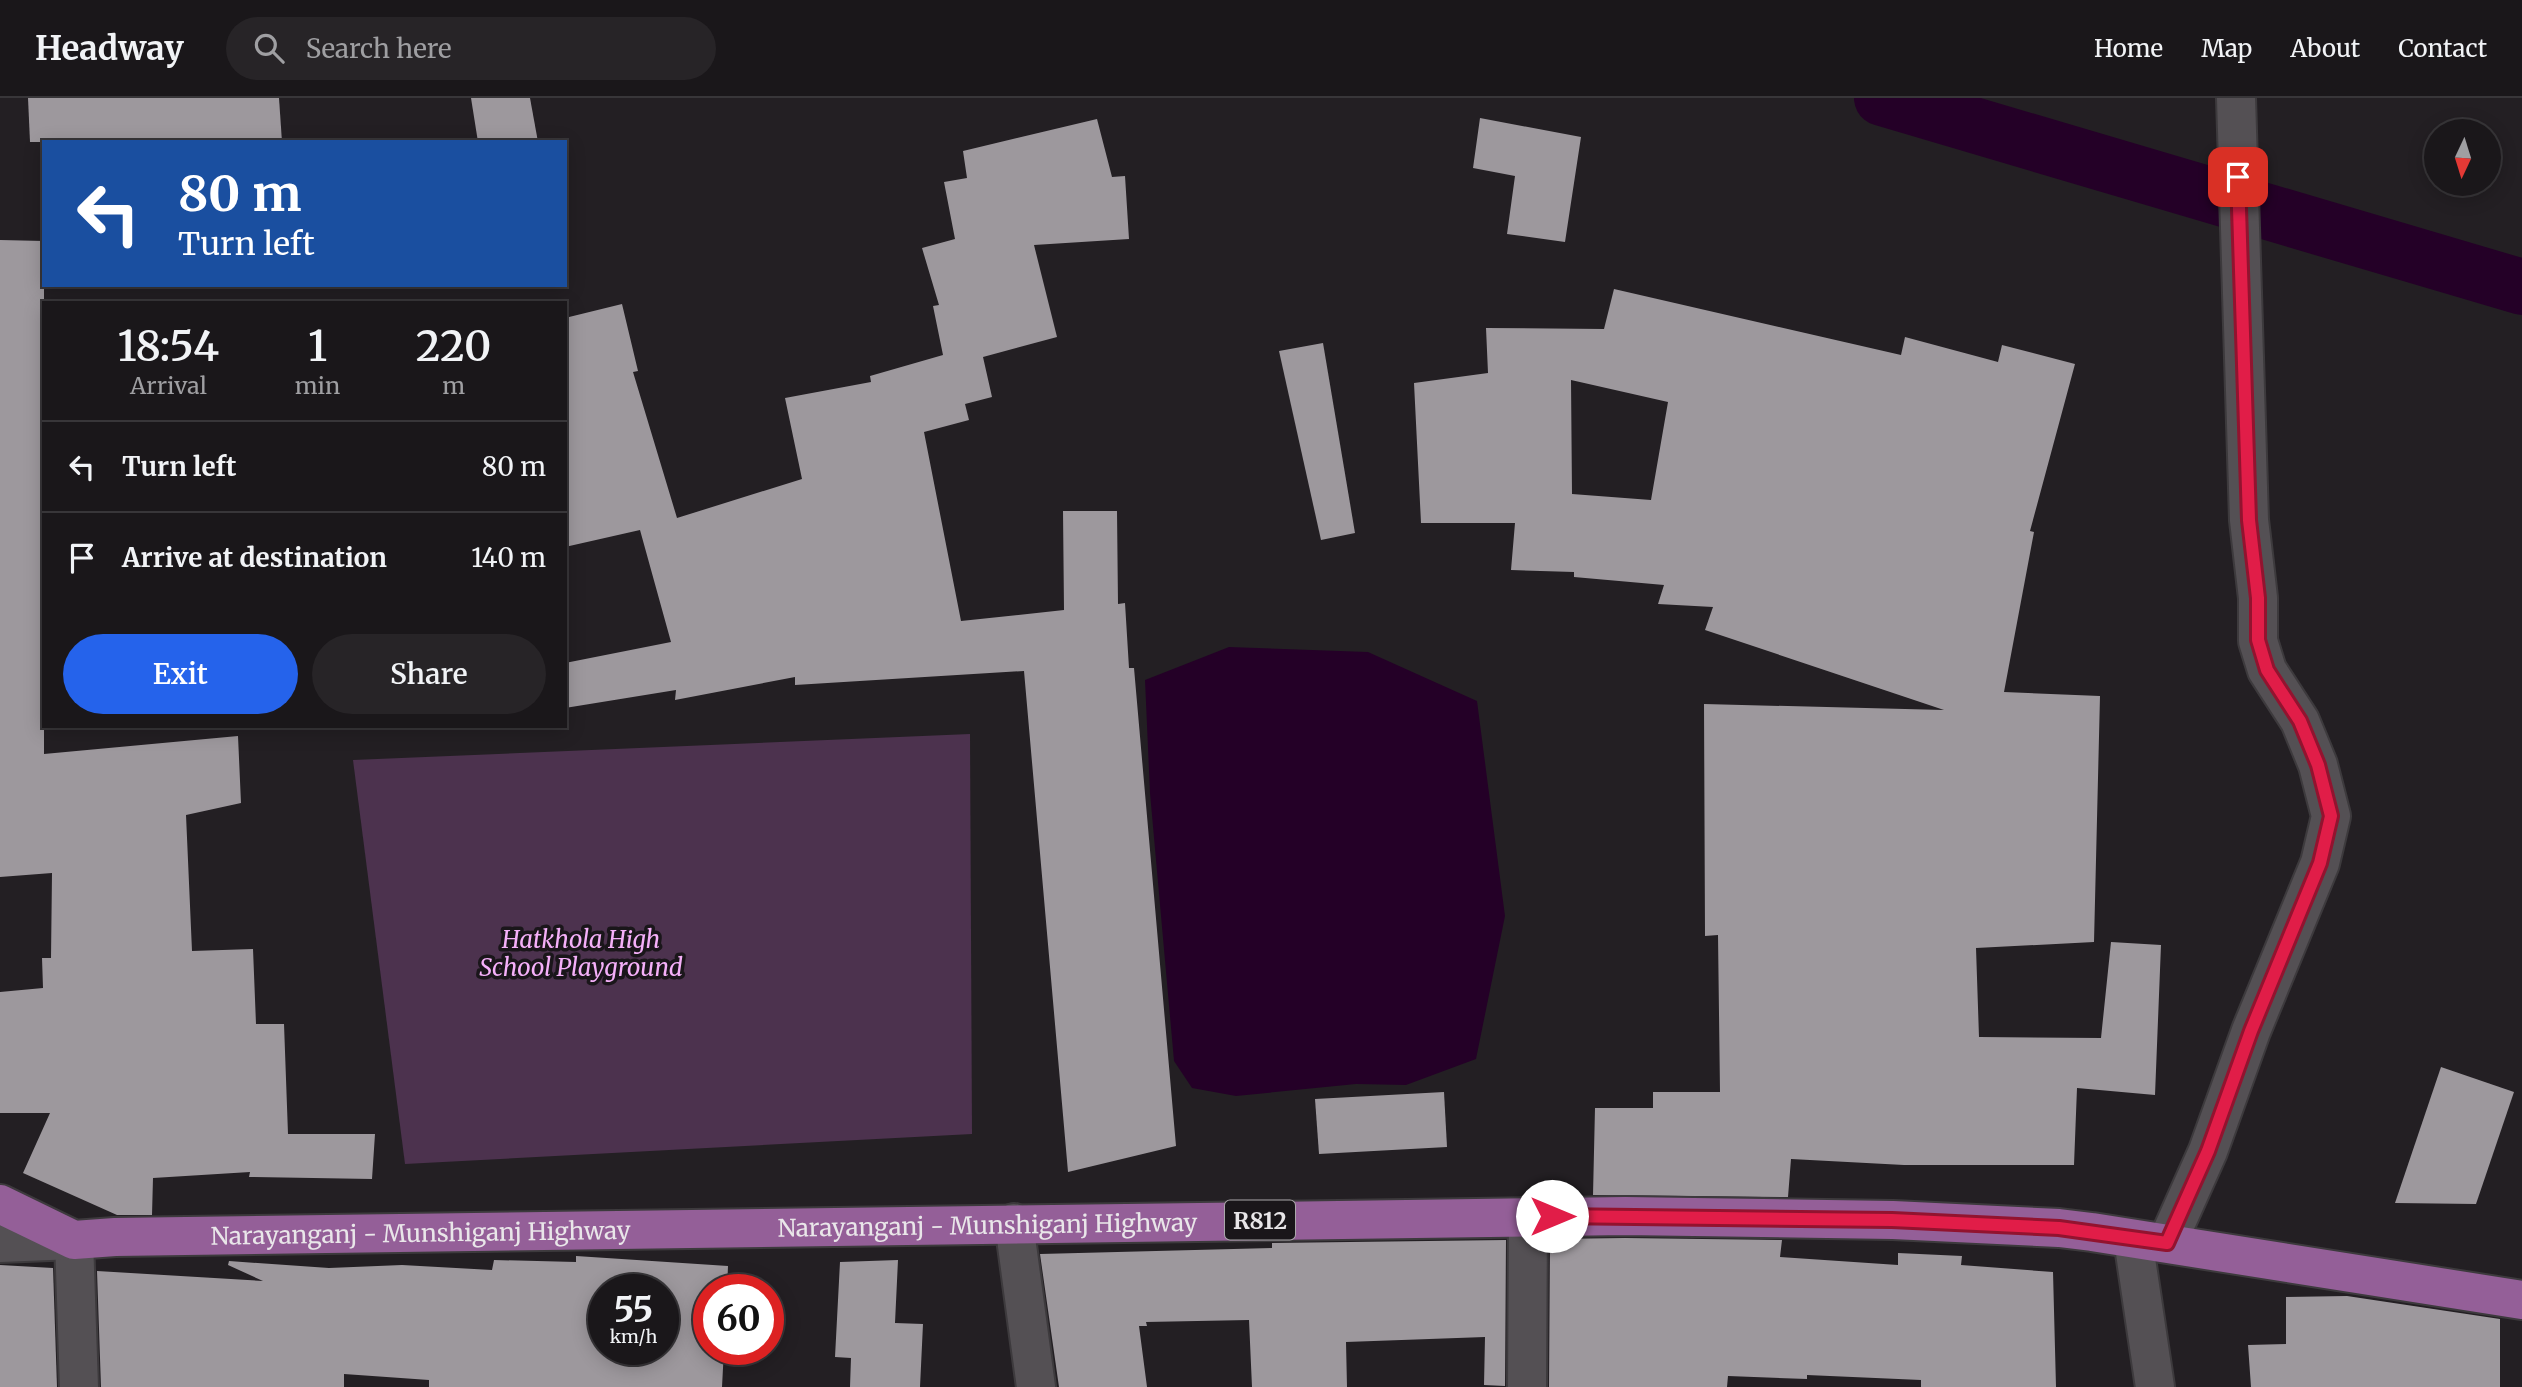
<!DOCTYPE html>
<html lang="en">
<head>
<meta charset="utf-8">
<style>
	body { margin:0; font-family:Merriweather,serif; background:#272427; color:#f1f3f6; height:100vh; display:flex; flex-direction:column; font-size:26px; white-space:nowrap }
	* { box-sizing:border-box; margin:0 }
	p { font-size:23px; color:#9f9fa2 }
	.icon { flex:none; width:38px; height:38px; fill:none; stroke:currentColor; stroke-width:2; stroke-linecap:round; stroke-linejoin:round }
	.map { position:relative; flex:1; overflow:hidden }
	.side { position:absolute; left:42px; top:203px; width:525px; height:427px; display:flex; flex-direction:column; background:#1a171a; border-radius:0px; box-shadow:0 4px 18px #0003,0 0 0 2px #383639 }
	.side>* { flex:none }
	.banner { position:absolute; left:42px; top:42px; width:525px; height:147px; border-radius:0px; box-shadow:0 4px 18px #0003,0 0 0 2px #383639; background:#1a4fa0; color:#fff; overflow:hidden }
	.needle { width:46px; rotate:184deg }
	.tools { position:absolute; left:2424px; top:21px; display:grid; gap:14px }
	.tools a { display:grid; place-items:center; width:77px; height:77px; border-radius:50%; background:#1a171a; box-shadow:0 4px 18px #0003,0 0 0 2px #383639; font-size:35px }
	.speed { position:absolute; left:588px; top:1176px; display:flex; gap:14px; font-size:35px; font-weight:700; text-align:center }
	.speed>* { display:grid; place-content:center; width:91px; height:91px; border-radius:50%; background:#1a171a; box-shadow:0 4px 18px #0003,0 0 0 2px #383639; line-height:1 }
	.speed small { font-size:18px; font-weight:400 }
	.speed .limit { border:10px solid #d22; background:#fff; color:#111 }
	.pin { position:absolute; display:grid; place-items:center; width:60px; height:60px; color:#fff; margin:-30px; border-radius:14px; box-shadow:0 4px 10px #0006 }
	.me { position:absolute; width:77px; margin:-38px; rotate:90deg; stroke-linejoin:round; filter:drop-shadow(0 0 5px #0008) }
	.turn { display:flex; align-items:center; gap:24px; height:147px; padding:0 21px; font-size:32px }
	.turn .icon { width:91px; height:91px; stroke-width:2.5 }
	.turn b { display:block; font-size:49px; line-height:60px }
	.eta { display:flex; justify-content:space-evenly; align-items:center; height:119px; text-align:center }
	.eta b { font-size:42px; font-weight:600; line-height:49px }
	.primary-button { display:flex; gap:14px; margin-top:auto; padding:14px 21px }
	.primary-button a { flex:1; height:80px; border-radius:42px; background:#2563eb; color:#fff; font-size:28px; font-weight:600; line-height:80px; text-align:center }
	.primary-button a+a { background:#272427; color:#f1f3f6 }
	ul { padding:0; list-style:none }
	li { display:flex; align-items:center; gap:21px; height:91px; padding:0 21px; border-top:2px solid #383639 }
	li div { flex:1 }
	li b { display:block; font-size:26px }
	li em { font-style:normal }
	header { display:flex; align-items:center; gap:42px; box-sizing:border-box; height:98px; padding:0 35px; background:#1a171a; border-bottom:2px solid #383639 }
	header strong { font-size:33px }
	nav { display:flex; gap:38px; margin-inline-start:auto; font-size:24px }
	.search { width:490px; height:63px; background:#272427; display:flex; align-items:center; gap:18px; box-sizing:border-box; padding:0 24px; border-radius:38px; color:#9f9fa2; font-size:26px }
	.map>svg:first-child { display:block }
</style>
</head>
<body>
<header>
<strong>Headway</strong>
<div class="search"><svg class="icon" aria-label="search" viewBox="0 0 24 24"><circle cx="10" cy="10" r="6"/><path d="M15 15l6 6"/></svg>Search here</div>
<nav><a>Home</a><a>Map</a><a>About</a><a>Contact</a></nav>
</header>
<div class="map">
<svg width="2522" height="1289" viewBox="0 0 2522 1289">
	<rect width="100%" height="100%" fill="#231f23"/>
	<path fill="#4c324e" d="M970,636L972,1036L405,1066L353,662Z"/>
	<path fill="#240027" d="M1229,549L1368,554L1477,603L1505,818L1476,961L1406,987L1356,986L1236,998L1192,990L1174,963L1150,695L1145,582Z"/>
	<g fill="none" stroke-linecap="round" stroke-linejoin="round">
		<path stroke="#240027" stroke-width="56" d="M1882,0L2522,189"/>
	</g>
	<g fill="#9d989d" fill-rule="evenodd">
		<path d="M28,0H279L282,44H30Z"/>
		<path d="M471,0H530L538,44H478Z"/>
		<path d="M1480,20L1581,39L1565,144L1507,136L1515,78L1473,70Z"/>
		<path d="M1097,21L1112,79L1125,78L1129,141L1034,147L1057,239L983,259L992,299L965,306L969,322L924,334L961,523L1064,512L1063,413H1117L1118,506L1125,505L1129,570H1134L1176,1048L1068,1074L1024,573L795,587V579L675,602L676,592L565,610V565L671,544L640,432L565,449V220L622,206L638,273L633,274L677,420L802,381L785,300L871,284L870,278L943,257L933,208L939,207L922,150L955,141L944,84L967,80L963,53Z"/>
		<path d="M0,142L44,143V656L238,638L241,705L186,717L192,853L253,851L256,926H284L288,1036H375L372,1081L249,1079L250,1074L153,1080L152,1117H117L23,1075L50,1015H0V894L43,890L42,860H51L52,775L0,779Z"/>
		<path d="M1614,191L1901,257L1905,239L1998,264L2002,247L2075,266L2030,433L2034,434L2004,594L2100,598L2094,844L1976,850L1979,939L2101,940L2111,844L2161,847L2155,997L2077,990L2074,1067H1904L1791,1061L1788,1099L1593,1097L1595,1010H1653V994H1720L1718,837L1705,838L1704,606L1944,612L1705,532L1713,509L1658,506L1664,487L1574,479V474L1511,472L1515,425H1421L1414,285L1488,275L1486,230L1604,231ZM1571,282L1668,304L1651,402L1572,396Z"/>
		<path d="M1323,245L1355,435L1321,442L1279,253Z"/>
		<path d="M2441,969L2514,994L2476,1106L2395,1105Z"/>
		<path d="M1444,994L1447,1049L1319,1056L1315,1001Z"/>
		<path d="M1625,1140L1782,1142L1780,1159L1898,1167V1155L1962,1158L1961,1167L2053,1174L2056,1289H1921V1282L1807,1277V1281L1728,1278L1727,1289H1549L1550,1141Z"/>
		<path d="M1506,1142L1505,1288L1484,1287L1485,1239L1346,1244L1347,1289H1252L1249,1222L1146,1224L1147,1228H1139L1147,1289H1059L1040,1156L1272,1150V1145Z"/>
		<path d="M576,1158L728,1168L727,1192H709V1251H724L722,1289H429V1282L344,1276V1289H101L97,1173L263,1183L228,1167L229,1163L329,1170L402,1167L492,1172L494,1162L576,1164ZM604,1192H663V1251H604Z"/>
		<path d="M898,1162L895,1225L923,1226L920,1289H850L851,1260L835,1259L840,1164Z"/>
		<path d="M0,1167L53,1170L57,1289H0Z"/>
		<path d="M2347,1198L2500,1221V1289H2251L2248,1247L2286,1246V1199Z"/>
	</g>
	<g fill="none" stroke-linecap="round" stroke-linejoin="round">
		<g stroke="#3d3a3d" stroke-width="42">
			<g id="minor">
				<path d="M1014,1125L1036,1289"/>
				<path d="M2133,1141L2155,1289"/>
				<path d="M74,1142L79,1289"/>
				<path d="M2167,1145L2208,1053L2251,933L2320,765L2331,718L2318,667L2300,623L2267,572L2258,543V500L2249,422L2236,0"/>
				<path d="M1527,1289L1528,1118"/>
			</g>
		</g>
		<g stroke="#3d3a3d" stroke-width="42">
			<path id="tertiary" d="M0,1145L74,1142"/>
		</g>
		<g stroke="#3d3a3d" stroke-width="42">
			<g id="primary">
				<path id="s1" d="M0,1106L74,1142L115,1139L1625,1118L1893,1122L2059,1130L2092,1134L2522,1202"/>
			</g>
		</g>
		<use href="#minor" stroke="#545054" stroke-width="38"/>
		<use href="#tertiary" stroke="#545054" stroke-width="38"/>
		<use href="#primary" stroke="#945f98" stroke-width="38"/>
	</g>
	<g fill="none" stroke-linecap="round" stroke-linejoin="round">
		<g stroke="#92132f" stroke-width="18">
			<path id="route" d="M1552,1118L1892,1122L2059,1130L2167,1145L2208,1053L2251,933L2320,765L2331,718L2318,667L2300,623L2267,572L2258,542V500L2249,422L2238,79"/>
		</g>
		<use href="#route" stroke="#e11d48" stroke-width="12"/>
	</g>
	<g text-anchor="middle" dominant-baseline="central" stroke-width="7" stroke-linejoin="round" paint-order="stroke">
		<rect fill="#1a161a" stroke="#aba8ab" stroke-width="2" x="1225" y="1102.5" width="70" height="39" rx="5"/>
		<g font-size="23" font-weight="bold" fill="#e9e6e9">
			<text x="1260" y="1122">R812</text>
		</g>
		<g font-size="24" font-style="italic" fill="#f5b0f9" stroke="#1a161a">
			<text x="581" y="841">Hatkhola High<tspan x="581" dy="28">School Playground</tspan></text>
		</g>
		<g font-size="24" fill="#e9e6e9" stroke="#1a161a">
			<text stroke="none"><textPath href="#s1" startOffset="996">Narayanganj - Munshiganj Highway</textPath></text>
			<text stroke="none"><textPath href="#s1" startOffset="429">Narayanganj - Munshiganj Highway</textPath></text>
		</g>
	</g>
</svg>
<div class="tools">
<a><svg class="needle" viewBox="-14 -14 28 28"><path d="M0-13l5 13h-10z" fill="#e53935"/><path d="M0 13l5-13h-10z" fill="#9f9fa2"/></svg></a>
</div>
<div class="speed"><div>55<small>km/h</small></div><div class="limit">60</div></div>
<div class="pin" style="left:2238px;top:79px;background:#d93025"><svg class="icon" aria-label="arrive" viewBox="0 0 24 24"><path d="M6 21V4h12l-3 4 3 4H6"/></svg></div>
<svg class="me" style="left:1552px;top:1118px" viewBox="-20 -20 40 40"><circle r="19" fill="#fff"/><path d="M0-13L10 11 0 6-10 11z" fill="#e11d48"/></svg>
<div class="banner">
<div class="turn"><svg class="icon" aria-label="left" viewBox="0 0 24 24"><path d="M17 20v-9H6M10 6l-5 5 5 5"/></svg><div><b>80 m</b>Turn left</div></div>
</div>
<section class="side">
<div class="eta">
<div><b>18:54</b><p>Arrival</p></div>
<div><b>1</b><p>min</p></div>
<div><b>220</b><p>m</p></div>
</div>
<ul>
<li><svg class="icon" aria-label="left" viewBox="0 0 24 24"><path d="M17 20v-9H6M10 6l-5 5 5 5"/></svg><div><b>Turn left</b></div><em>80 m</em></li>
<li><svg class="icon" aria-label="arrive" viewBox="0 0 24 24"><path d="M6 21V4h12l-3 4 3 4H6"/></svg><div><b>Arrive at destination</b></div><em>140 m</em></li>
</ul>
<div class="primary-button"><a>Exit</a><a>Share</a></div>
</section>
</div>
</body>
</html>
